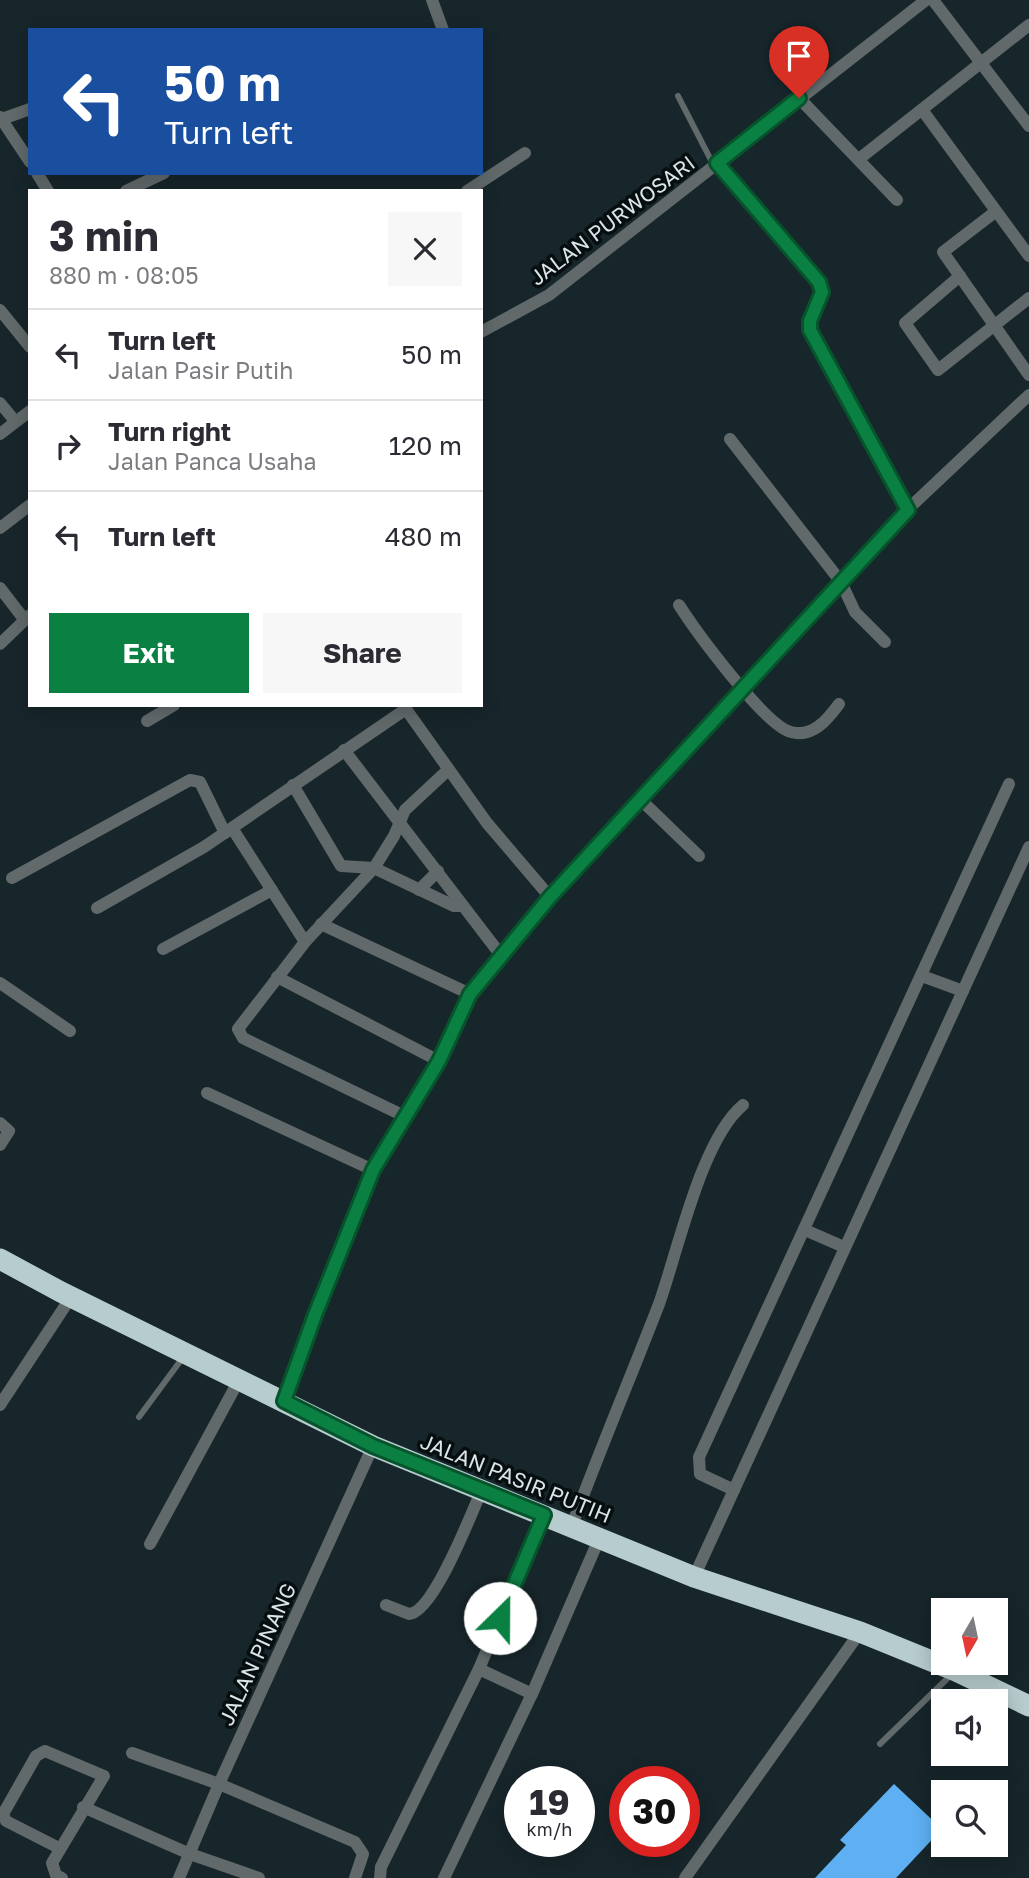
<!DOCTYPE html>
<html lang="en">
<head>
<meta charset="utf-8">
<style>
	body { margin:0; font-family:"Golos Text",sans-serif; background:#f7f7f7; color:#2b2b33; height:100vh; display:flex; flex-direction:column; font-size:26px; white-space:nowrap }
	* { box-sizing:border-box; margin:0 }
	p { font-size:23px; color:#7c7c81 }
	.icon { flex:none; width:38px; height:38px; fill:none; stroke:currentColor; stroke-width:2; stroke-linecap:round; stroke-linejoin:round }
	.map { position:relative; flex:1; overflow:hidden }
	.drawer { position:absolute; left:28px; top:189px; width:455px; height:518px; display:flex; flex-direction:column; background:#fff; border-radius:0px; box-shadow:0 4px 18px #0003 }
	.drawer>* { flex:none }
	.banner { position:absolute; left:28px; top:28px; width:455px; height:147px; border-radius:0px; box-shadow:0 4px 18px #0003; background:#1a4fa0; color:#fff; overflow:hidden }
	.needle { width:46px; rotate:189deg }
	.controls { position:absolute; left:931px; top:1598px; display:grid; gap:14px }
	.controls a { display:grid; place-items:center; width:77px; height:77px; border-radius:0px; background:#fff; box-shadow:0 4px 18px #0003; font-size:35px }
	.speed { position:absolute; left:504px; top:1766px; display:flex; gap:14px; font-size:35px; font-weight:700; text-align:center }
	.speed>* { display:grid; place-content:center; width:91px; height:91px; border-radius:50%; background:#fff; box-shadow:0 4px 18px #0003; line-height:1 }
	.speed small { font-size:18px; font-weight:400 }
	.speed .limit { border:10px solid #d22; background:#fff; color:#111 }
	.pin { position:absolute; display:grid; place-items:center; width:60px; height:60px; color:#fff; margin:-72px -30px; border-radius:50% 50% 50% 0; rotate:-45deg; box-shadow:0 0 7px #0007 }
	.pin .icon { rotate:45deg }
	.me { position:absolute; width:77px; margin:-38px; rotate:23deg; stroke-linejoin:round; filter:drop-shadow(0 0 5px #0008) }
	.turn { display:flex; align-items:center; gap:24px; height:147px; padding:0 21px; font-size:32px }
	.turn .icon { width:91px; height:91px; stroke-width:2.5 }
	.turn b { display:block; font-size:49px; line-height:60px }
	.round { display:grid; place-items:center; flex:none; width:74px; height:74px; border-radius:0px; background:#f7f7f7 }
	.overview { display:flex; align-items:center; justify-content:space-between; height:119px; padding:0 21px }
	h1 { font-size:42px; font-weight:700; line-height:52px }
	.action { display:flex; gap:14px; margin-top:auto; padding:14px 21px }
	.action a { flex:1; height:80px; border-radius:0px; background:#0b8043; color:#fff; font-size:28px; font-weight:700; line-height:80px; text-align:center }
	.action a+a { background:#f7f7f7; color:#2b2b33 }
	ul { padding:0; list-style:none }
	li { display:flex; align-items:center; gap:21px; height:91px; padding:0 21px; border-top:2px solid #e1e1e2 }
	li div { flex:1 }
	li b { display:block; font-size:26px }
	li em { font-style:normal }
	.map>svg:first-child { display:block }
</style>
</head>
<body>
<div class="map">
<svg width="1029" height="1878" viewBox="0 0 1029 1878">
	<rect width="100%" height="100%" fill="#17262b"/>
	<path fill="#5eb0f2" d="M894,1784L942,1829L896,1878H815L846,1845L840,1840Z"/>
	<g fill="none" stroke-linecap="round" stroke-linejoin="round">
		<g stroke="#61696a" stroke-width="6">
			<path d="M678,96L714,166"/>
			<path d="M139,1417L184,1356"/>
			<path d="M880,1744L952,1674"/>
		</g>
		<g stroke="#61696a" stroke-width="12">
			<path d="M432,0L443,30"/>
			<path d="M933,0L1029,126"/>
			<path d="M799,98L897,200"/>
			<path d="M923,111L1029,256"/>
			<path d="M0,117L30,162"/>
			<path d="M2,119L30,109"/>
			<path d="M859,159L1029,25"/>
			<path d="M717,163L819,282L822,292L810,321V330L907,510"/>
			<path d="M37,173L48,191"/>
			<path d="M126,191L164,173"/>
			<path d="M467,191L525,153"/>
			<path d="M995,212L943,252L1029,375"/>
			<path d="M960,276L905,323L938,370L1029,298"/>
			<path d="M0,310L30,347"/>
			<path d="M481,332L549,295L926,0"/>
			<path d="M0,403L15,421"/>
			<path d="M0,434L30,411"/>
			<path d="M730,439L841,582L855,612L885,642"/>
			<path d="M0,528L30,505"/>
			<path d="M0,588L24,619"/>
			<path d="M679,605C695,630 765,726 791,732C813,738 828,719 839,704"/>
			<path d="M0,644L30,615"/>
			<path d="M403,705L487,823L550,897"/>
			<path d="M147,721L174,705"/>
			<path d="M344,750L500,954"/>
			<path d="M293,785L341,866L374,868L454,906H463"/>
			<path d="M641,800L699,856"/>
			<path d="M232,828L305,942"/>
			<path d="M12,878L190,780L200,782L225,833"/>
			<path d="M419,890L438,871"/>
			<path d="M97,908L204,847L406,709"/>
			<path d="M321,924L470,994"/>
			<path d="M163,949L272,890"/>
			<path d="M922,976L963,991"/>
			<path d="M277,977L439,1061"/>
			<path d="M0,983L70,1031"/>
			<path d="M207,1093L373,1170"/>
			<path d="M404,1116L243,1038L238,1029L305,942L374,868L394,836L405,810L448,770"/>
			<path d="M0,1123L9,1131L0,1145"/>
			<path d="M805,1230L844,1247"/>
			<path d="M284,1401L315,1315L373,1170L439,1061L470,994L500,954L681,752L743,690L907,510L1029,395"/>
			<path d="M0,1405L71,1297"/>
			<path d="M734,1490L700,1474L699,1457L1009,784"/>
			<path d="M571,1528C599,1452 630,1379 659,1304C678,1251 701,1140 743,1105"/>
			<path d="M150,1544L239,1380"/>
			<path d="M694,1577L1029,847"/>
			<path d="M386,1605L409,1614C434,1612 472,1512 482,1489"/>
			<path d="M479,1669L532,1694"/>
			<path d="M132,1753L219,1784L355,1842L363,1854L355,1878"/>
			<path d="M83,1807L190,1854L259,1878"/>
			<path d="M59,1848L6,1821L3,1814L36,1756L45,1751L104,1776L52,1863L56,1875L62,1878"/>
			<path d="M179,1878L219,1784L373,1446"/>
			<path d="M380,1878L381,1867L479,1669L543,1515"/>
			<path d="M444,1878L532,1694L599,1539"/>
			<path d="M685,1878L860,1632"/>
		</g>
		<path stroke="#b7ccce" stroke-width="21" d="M0,1259L61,1292L373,1446L694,1577L860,1632L956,1671L1029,1706"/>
	</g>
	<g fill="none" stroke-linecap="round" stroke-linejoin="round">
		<g stroke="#07532c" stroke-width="18">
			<path id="route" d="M500,1618L544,1515L373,1446L284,1401L315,1315L373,1170L439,1061L470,994L550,897L908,510L810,330V321L822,292L819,282L717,163L799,98"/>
		</g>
		<use href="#route" stroke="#0b8043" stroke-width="12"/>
	</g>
	<g text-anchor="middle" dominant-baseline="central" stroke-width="7" stroke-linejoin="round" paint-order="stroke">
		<g font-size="21" fill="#dbe4e8" stroke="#070e10">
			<text transform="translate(612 220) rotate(-37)">JALAN PURWOSARI</text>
			<text transform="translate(516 1478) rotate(22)">JALAN PASIR PUTIH</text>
			<text transform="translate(257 1654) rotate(-65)">JALAN PINANG</text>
		</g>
	</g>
</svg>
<div class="controls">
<a><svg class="needle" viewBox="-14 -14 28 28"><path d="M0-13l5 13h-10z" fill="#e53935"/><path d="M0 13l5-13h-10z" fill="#7c7c81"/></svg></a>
<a><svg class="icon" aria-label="sound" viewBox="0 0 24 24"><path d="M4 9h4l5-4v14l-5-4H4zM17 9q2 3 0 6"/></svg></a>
<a><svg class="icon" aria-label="search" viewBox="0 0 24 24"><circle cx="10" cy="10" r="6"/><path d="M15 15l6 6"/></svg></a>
</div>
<div class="speed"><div>19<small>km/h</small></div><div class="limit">30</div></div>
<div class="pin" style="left:799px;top:98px;background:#d93025"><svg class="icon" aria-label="arrive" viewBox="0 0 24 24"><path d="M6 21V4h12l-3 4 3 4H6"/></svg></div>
<svg class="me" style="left:500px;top:1618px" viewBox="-20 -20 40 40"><circle r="19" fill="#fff"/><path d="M0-13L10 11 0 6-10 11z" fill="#0b8043"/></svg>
<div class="banner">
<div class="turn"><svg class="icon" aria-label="left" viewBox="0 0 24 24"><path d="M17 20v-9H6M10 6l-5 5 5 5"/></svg><div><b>50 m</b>Turn left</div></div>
</div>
<section class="drawer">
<div class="overview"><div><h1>3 min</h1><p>880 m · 08:05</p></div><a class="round"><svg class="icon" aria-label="close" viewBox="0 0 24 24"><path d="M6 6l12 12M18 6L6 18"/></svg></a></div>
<ul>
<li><svg class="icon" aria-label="left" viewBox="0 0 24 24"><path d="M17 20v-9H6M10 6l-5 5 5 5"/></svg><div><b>Turn left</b><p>Jalan Pasir Putih</p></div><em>50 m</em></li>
<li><svg class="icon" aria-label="right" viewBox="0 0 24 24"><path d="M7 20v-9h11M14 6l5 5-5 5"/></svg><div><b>Turn right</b><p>Jalan Panca Usaha</p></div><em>120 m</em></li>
<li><svg class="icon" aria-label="left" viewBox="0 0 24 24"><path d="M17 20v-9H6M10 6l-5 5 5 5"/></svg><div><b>Turn left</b></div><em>480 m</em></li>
</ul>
<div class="action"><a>Exit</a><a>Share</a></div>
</section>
</div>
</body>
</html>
